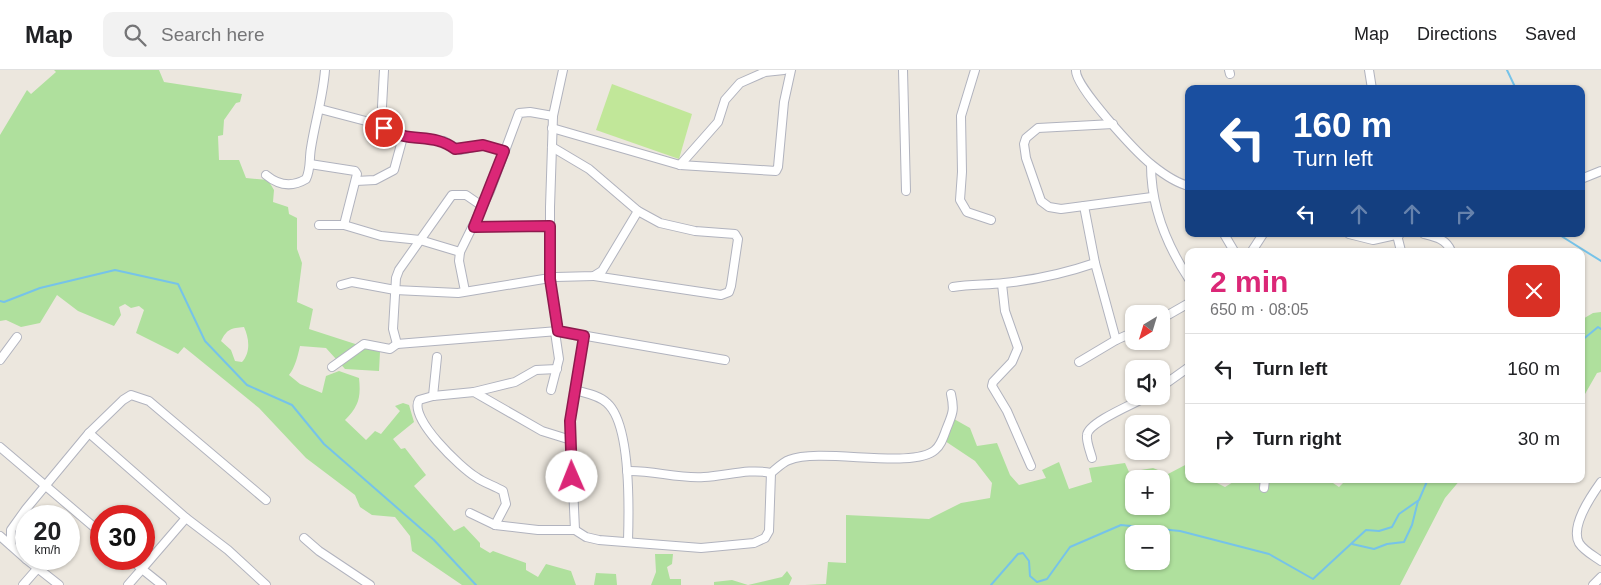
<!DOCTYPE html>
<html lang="en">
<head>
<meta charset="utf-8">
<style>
	body { margin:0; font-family:Arial,sans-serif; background:#f2f2f2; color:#202124; height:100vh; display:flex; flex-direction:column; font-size:19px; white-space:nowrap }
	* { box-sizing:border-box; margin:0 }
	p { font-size:16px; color:#757577 }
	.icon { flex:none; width:28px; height:28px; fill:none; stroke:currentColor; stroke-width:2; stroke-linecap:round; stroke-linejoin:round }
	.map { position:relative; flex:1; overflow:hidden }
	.details { position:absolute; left:1185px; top:178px; width:400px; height:235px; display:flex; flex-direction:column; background:#fff; border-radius:10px; box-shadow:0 1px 4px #0004 }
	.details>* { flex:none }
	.guide { position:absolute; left:1185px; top:15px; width:400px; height:152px; border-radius:10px; box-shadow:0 1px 4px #0004; background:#1a4fa0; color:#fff; overflow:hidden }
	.needle { width:32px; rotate:218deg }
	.buttons { position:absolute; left:1125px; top:235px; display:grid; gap:10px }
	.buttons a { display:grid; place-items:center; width:45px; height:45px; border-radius:10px; background:#fff; box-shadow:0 1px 4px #0004; font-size:25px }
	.speed { position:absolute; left:15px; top:435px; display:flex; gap:10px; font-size:25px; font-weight:700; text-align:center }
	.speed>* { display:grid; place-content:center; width:65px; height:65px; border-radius:50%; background:#fff; box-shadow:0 1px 4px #0004; line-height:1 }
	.speed small { font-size:12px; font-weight:400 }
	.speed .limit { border:8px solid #d22; background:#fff; color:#111 }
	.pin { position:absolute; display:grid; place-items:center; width:42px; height:42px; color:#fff; margin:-21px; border:2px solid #fff; border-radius:50%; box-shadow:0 1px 5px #0007 }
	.me { position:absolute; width:55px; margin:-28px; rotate:359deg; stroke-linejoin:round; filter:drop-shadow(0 0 4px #0008) }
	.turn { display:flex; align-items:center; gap:18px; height:105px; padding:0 25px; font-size:22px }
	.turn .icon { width:65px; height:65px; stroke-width:2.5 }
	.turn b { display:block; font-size:35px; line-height:42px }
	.lanes { display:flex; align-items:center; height:48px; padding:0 25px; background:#0003; justify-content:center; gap:25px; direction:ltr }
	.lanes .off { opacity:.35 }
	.round { display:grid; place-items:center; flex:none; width:52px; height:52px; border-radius:10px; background:#f2f2f2 }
	.overview { display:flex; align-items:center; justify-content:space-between; height:85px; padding:0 25px }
	h1 { font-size:30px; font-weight:600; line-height:38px; color:#db2777 }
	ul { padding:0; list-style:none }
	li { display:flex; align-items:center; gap:15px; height:70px; padding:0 25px; border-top:1px solid #e0e0e0 }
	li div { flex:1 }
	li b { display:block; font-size:19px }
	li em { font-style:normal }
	header { display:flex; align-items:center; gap:30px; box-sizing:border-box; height:70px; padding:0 25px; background:#fff; border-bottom:1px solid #e0e0e0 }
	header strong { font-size:24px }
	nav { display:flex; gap:28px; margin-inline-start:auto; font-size:18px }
	.search { width:350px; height:45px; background:#f2f2f2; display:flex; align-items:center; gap:12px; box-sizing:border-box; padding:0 18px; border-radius:10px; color:#757577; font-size:19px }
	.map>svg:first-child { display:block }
</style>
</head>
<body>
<header>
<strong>Map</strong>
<div class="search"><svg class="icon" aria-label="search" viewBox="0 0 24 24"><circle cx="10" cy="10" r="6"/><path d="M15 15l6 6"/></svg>Search here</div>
<nav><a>Map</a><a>Directions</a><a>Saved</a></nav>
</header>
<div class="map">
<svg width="1601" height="515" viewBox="0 0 1601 515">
	<rect width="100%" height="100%" fill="#ece7de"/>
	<g fill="#afe09d" fill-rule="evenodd">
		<path d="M54,0H159L164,12L242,24L240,32L236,33L224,50L223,65L218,66L219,90H239L246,108L268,110L274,120L273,132L288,137L289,144L297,148V179L302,193L297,232L313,239L309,259L380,282L379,301L345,299L326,278L300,276C298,285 295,298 289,305L300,314L322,323L326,306L339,301L359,308C361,327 359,336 345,350L366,370L375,361L381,364L400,341L395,336L403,333L409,335L414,352L393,369L401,379L405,378L426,405L414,416L454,461L464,456L480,473V477L490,483L493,481L526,493V500L538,507L546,494L571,501L576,515H462L412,481L410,466L395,447L372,445L360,437L355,425L306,388L259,338L184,277L178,284L136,263L144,240L139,236L131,238L125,234L119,237L121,245L114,256L78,241L57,225L40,253L21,257L6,250L0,251V65L27,20L31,24L56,2ZM244,257C249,268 251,282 242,292L235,291L231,280L221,271C227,259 231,258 244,257Z"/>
		<path d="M1601,242V302L1597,303L1581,331V250L1593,243Z"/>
		<path d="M954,349L970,358L977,376L997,373L1010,405L1019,415L1046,408L1042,400L1059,392L1069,419L1092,412L1089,398L1125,393L1129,402L1153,398L1168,404L1189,393V409H1209L1225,417L1238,409H1327L1339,417L1347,409H1461L1445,428L1400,515H805L826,514L828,492L846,493V445L929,449L961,433L990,428L992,413L975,391L945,371L947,362ZM1134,409H1161V436H1134ZM1134,464H1161V491H1134Z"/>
		<path d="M655,484H673L672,494L667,497L670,509H681V515H651L656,502Z"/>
		<path d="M787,501L792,508L789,515H714V512L732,510L748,515L782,507Z"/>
		<path d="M596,503L616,504L617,515H594Z"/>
	</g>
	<path fill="#c1e799" d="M612,14L692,44L679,89L596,60Z"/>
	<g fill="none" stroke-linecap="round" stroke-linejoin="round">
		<g stroke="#76c3e9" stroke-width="2">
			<path d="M1507,0L1516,19"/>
			<path d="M1558,164L1601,191"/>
			<path d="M0,231L4,232L40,218L115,200L178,214L205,271L247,315L292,335L324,374L434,470L476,515"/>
			<path d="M1581,271L1598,257L1601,259"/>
			<path d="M1352,474L1374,479L1387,474L1404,472L1412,455L1418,431"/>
			<path d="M991,515L1018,484L1023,483L1029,491L1030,506L1037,512L1047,509L1070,477L1121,455L1180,461L1269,484L1313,509L1366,460L1379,461L1392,457L1399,444L1419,430L1428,409"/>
		</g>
		<g stroke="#b1b3be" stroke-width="10">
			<g id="minor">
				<path d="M563,0L553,46L550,137V209L558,261L725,290"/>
				<path d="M903,0L906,121"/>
				<path d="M975,0L961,46L962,102L960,130L967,142L991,150"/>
				<path d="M1076,0C1074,16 1137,83 1152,95C1162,103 1176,113 1189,116"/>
				<path d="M1229,0L1230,4"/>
				<path d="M1369,0L1372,19"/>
				<path d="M320,39L381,55L403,67L444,71L460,80L483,75L504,81"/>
				<path d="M1113,54L1038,58L1026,68L1024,74L1026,88L1041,131L1049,137L1061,139L1152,127"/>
				<path d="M381,55L384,0"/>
				<path d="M552,58L680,95L776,101L778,97L784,32L791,0"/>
				<path d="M552,77L589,99L638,141L660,153L695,161L735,164L738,169L731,216L729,222L721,225L594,206"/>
				<path d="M310,94L355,101L357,104L344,155"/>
				<path d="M680,95L718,52L725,30L740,13L765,2L784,0"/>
				<path d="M1151,95C1151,137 1166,174 1189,209"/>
				<path d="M266,105C278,115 291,118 306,109C311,99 309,89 311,78C315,52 323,27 325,0"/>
				<path d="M1581,109L1601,101"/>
				<path d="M356,111L375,110L394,100L403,67"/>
				<path d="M482,136L466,125H452L399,200L396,208L393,259L397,274L558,261"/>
				<path d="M1084,136L1095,193L1116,270"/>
				<path d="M319,155H344L381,166L420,170L460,182L490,121L519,43L530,42L553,46"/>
				<path d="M474,157L550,156"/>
				<path d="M1224,164L1234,181"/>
				<path d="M1349,164L1373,170L1400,164"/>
				<path d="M1424,164C1436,167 1446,169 1451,181"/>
				<path d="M1397,165L1401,181"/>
				<path d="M1252,181L1263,164"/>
				<path d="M460,182L459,191L465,221"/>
				<path d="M1002,214L1005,241L1018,278L1012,292L993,312L992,316L1007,341L1031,396"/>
				<path d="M341,215L352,212L395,220L458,223L556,207L594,206L602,201L638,141"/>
				<path d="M953,217C970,214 987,215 1004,213C1034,210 1066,203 1095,193"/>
				<path d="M1161,249L1189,233"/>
				<path d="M0,290L17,267"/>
				<path d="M1079,292L1116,270L1134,262"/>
				<path d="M332,297L364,274L390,279L397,274"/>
				<path d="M1161,317L1189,297"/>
				<path d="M551,320L559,289L555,262"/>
				<path d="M575,320C585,323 599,325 607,333C631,354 629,440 628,471"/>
				<path d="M474,322L515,312L536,300L557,299"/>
				<path d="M433,326L437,287"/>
				<path d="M89,363L186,448L228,480L266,515"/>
				<path d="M0,377L101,463"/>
				<path d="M1092,388C1090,381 1086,371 1087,365C1088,352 1136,333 1148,326"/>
				<path d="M627,401C653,400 678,409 704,407C726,406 749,398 771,403C776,399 783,392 789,390C821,377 912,400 935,380C941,375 943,368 946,360C952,344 955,342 951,324"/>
				<path d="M1601,412C1591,426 1570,456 1579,473C1584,481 1594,486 1601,491"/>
				<path d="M1264,418L1265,409"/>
				<path d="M470,443L495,455L538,460H575L586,467L599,470L701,478L754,473L765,468L769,461L771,403"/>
				<path d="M495,455L506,434L503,421C495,416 484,413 476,407C461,398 408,348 419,330L433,326L474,322L542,361L571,370"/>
				<path d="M575,460L570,351L584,266"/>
				<path d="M0,466L26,489"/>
				<path d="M304,468L319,481L370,515"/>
				<path d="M11,475V460L26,439L89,363L123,330L131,325L149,331L266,430"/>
				<path d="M26,489L59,515"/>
				<path d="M130,489L142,499L186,448"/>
				<path d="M23,515L37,499"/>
				<path d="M128,515L142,499L162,515"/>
				<path d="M1593,515L1601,507"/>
			</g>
		</g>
		<use href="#minor" stroke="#fff" stroke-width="8"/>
	</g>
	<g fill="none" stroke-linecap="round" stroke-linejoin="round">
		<g stroke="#8e194d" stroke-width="12">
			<path id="route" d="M384,58C410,74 433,62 455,79L483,75L504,81L474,157L550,156V209L558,261L584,266L570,351L572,407"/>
		</g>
		<use href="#route" stroke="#db2777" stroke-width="9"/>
	</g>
</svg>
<div class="buttons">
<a><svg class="needle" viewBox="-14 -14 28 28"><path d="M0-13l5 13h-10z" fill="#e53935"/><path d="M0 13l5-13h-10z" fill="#757577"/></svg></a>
<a><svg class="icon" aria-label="sound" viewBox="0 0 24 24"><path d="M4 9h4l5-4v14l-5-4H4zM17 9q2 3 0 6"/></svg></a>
<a><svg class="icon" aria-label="layers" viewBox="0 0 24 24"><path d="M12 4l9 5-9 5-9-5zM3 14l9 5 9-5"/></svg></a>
<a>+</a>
<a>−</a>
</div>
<div class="speed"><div>20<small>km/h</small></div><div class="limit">30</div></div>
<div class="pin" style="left:384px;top:58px;background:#d93025"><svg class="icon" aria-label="arrive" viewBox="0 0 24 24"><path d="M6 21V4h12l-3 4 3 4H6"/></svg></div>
<svg class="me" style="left:572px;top:407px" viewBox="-20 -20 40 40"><circle r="19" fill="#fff"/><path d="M0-13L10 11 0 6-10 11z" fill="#db2777"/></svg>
<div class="guide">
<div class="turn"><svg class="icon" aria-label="left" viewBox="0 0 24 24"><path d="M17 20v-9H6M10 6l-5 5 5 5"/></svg><div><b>160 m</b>Turn left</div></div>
<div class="lanes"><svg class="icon" aria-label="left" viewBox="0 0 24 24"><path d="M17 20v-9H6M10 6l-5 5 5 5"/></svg><svg class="icon off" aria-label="ahead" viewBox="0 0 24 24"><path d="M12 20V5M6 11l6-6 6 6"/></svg><svg class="icon off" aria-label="ahead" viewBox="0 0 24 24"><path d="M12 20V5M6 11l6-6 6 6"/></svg><svg class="icon off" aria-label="right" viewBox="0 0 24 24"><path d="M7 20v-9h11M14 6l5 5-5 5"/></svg></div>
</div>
<section class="details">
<div class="overview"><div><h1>2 min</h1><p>650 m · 08:05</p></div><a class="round" style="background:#d93025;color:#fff"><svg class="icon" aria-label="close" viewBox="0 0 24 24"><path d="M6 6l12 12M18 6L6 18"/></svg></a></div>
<ul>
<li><svg class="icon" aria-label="left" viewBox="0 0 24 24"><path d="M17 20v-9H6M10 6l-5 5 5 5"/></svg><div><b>Turn left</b></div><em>160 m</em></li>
<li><svg class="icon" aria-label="right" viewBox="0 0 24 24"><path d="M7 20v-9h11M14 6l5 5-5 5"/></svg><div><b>Turn right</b></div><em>30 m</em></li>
</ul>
</section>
</div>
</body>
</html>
